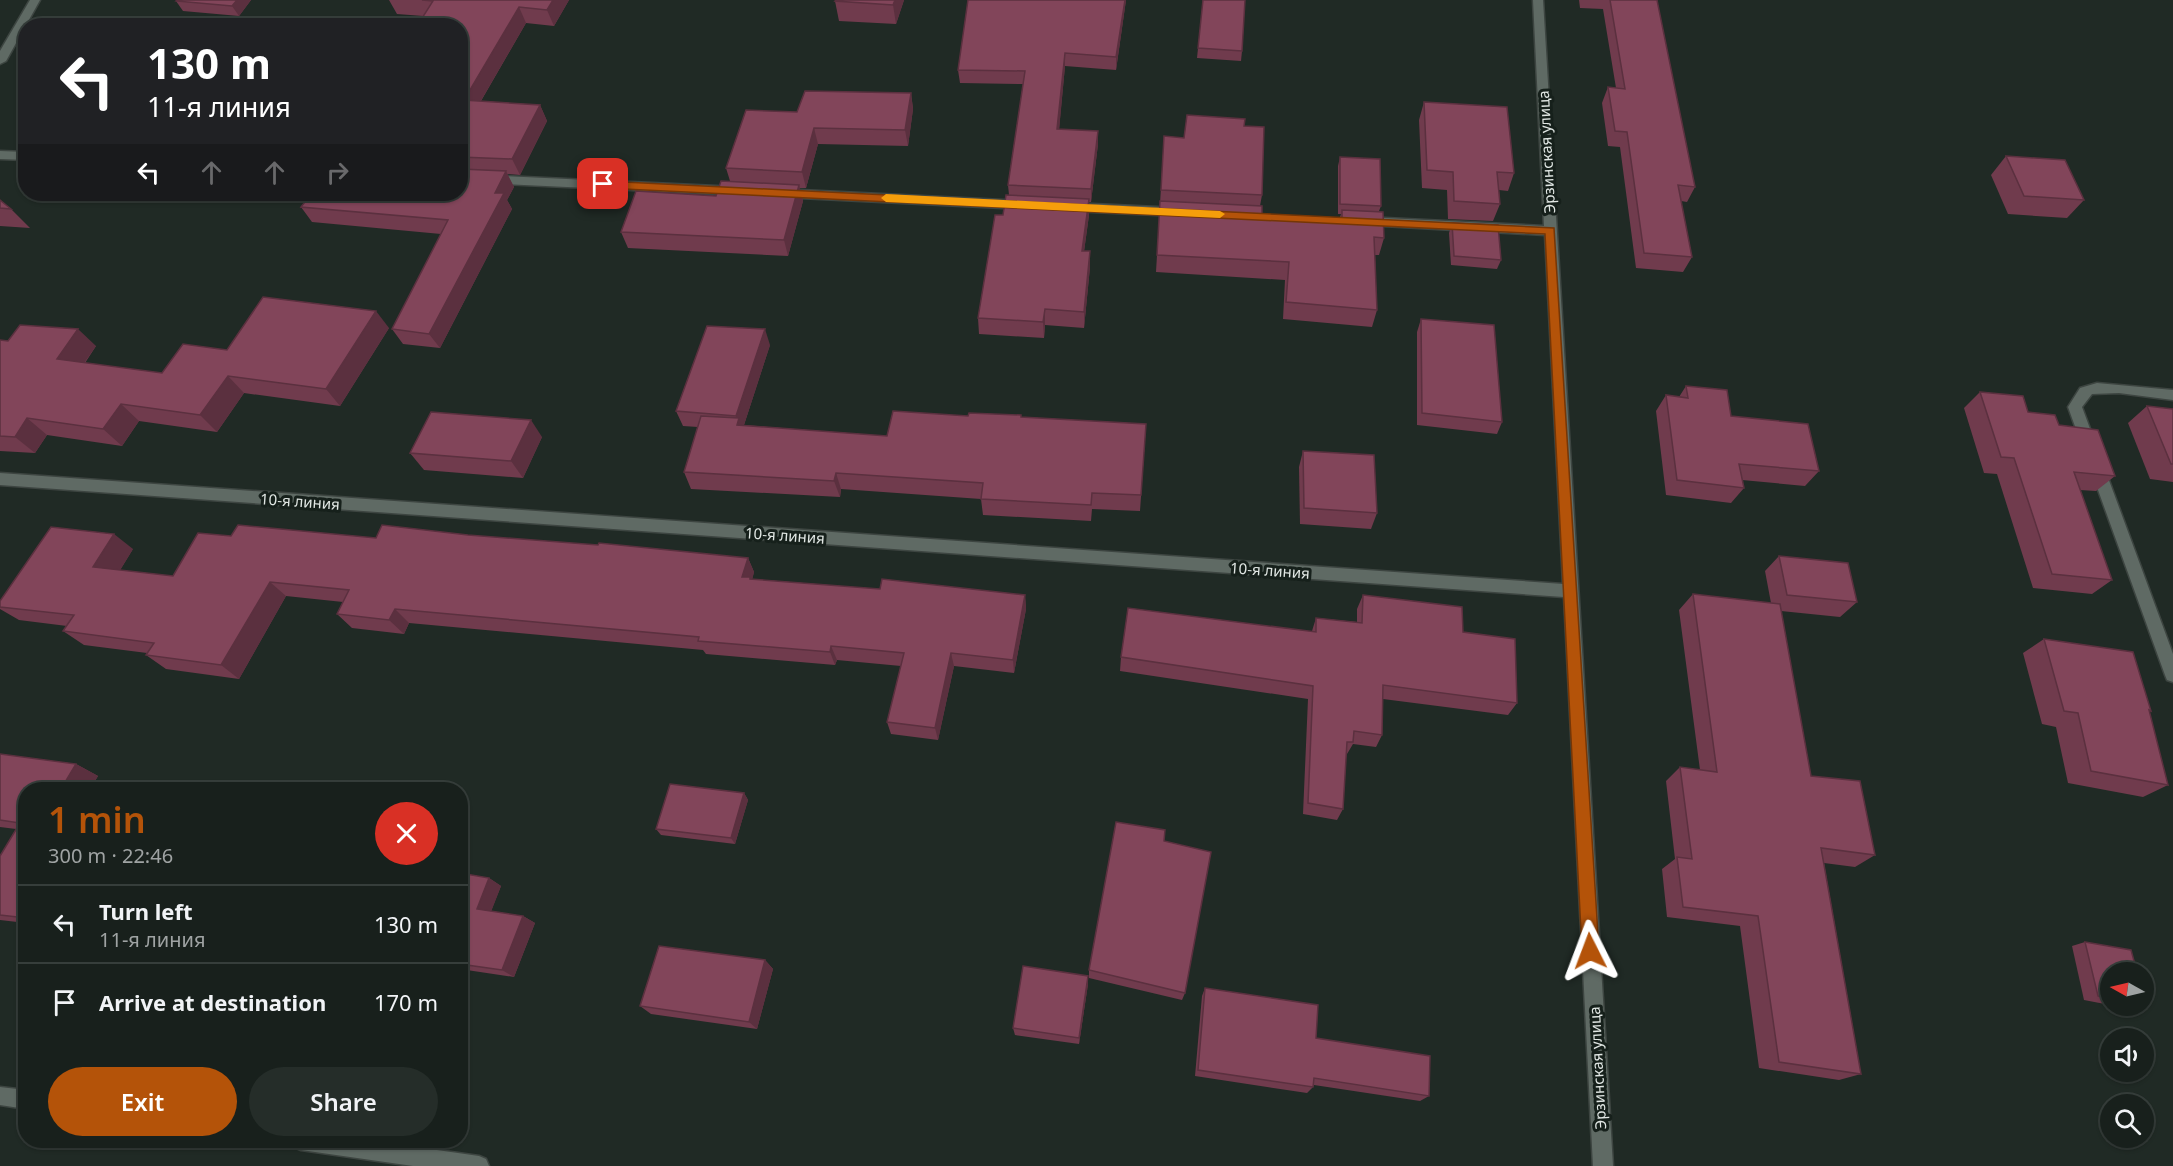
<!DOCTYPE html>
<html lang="en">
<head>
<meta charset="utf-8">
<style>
	body { margin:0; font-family:"Noto Sans",sans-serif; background:#252d29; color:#f1f3f6; height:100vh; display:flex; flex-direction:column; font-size:22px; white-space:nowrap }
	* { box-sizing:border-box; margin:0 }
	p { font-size:20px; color:#9fa3a3 }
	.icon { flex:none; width:33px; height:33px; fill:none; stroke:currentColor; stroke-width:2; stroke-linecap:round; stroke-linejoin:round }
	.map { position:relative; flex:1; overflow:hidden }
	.side { position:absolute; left:18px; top:782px; width:450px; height:366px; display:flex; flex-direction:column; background:#18201c; border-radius:24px; box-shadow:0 2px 4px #0004,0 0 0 2px #363e3b }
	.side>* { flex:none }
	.guide { position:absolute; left:18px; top:18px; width:450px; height:183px; border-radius:24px; box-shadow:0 2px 4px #0004,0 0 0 2px #363e3b; background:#202124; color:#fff; overflow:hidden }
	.needle { width:39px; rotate:278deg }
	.controls { position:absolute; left:2100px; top:962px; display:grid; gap:12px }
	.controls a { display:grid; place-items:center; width:54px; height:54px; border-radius:50%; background:#18201c; box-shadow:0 2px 4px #0004,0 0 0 2px #363e3b; font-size:30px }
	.pin { position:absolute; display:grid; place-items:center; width:51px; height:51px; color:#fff; margin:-26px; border-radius:12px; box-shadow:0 3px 9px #0006 }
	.me { position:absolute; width:66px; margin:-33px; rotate:357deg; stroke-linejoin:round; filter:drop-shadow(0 0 4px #0008) }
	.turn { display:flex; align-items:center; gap:21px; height:126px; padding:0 30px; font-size:27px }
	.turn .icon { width:78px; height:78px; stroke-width:2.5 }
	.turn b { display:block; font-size:42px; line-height:51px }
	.lanes { display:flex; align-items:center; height:57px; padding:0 30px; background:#0003; justify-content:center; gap:30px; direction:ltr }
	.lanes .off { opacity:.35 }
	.round { display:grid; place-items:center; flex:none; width:63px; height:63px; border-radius:32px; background:#252d29 }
	.summary { display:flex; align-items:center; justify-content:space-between; height:102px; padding:0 30px }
	h1 { font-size:36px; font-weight:600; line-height:45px; color:#b45309 }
	.primary-button { display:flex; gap:12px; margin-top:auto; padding:12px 30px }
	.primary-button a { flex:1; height:69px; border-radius:36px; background:#b45309; color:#fff; font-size:24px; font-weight:600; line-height:69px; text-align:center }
	.primary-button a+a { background:#252d29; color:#f1f3f6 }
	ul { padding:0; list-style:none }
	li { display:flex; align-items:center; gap:18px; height:78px; padding:0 30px; border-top:2px solid #363e3b }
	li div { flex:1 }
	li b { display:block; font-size:22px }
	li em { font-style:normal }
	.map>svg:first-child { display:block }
</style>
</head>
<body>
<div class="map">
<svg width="2173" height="1166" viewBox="0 0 2173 1166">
	<rect width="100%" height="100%" fill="#202a25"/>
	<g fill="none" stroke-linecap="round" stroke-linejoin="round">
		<g stroke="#3d4541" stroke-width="3">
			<g id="minor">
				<path d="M30,0H40L6,61L0,64V51Z"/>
				<path d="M1533,0H1543L1613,1166H1593L1564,597L0,485V473L1563,584L1545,235L1365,225L1359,221L1365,217L1544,226Z"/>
				<path d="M0,151L26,152V160L0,159Z"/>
				<path d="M460,174L738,187L744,191L738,195L460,182Z"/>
				<path d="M780,189L1023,201L1029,205L1023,209L780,197L774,193Z"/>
				<path d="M1071,203L1179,208L1185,212L1179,216L1071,211L1065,207Z"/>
				<path d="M2097,383L2173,390V400L2119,393L2092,394L2082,407L2173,654V682L2167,680L2165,675L2068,407L2080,388Z"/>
				<path d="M0,1087L26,1090V1109L0,1105Z"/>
				<path d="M291,1140H367L479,1156L486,1159L489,1166H413L301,1150L294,1147Z"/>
			</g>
		</g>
		<use href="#minor" fill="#5f6a64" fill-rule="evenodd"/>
	</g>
	<g fill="#703b4d">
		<path d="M251,0L239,16L183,11L176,1Z"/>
		<path d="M389,0H569L554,26L526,23L481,101L540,105L547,121L520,175L507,174L514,187L507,200L512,209L440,348L403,344L392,329L441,234L312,222L301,207L460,194V26L423,16L397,14Z"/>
		<path d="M904,0L896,24L839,21L835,1Z"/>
		<path d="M968,0H1126L1116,70L1065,66L1059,129L1098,131V144L1091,202H1089V215L1084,251H1090V267L1084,328L1045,325L1044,338L979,334L978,318L1009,195L1008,185L1023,84L960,83L958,70Z"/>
		<path d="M1203,0L1242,51L1241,61L1197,58Z"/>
		<path d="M1579,0H1657L1695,187L1687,202L1681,201L1692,257L1683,272L1636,268L1620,147L1608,146L1602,103L1608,87L1616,88L1603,9L1580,8Z"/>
		<path d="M911,93L913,109L908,146L818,144L806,188H799L803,201L788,256L628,248L621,232L716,196L730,181L726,168L797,112Z"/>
		<path d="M1424,102L1514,173L1508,191L1499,190L1500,204L1493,221L1448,219L1447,190L1422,188L1419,120Z"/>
		<path d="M1244,126L1262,195L1260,206L1262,215L1339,220L1341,214H1338V166L1340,157L1381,206L1379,211L1384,238L1379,255H1375L1377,310L1372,327L1283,319L1285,280L1156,272L1164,136L1184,138Z"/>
		<path d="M2006,156L2084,200L2067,218L2008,214L1991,175Z"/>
		<path d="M0,200L11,209L30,228L0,226Z"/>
		<path d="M1452,223L1501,260L1497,269L1451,265L1449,233Z"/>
		<path d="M1421,319L1502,422L1497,434L1417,425V332Z"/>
		<path d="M389,328L340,406L244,393L217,432L139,421L122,446L47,435L35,453L0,451V340L96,346L85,363L162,373L227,350Z"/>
		<path d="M770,345L744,425L887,436L968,416L1021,417L1146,424L1140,511L1092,509L1091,521L983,515L981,499L841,489L840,497L691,489L684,472L698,427L683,426L676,411Z"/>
		<path d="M1686,386L1731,416L1819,471L1805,486L1742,480L1744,488L1731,503L1666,495L1656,411L1666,395L1679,397Z"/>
		<path d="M1980,392L2059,425L2115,476L2096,491L2080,490L2112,580L2092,594L2033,588L1997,474L1984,473L1964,408Z"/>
		<path d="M2147,406L2173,409V482L2150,479L2128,423Z"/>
		<path d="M542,437L523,478L424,470L410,453Z"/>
		<path d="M1303,451L1377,513L1371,529L1300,524L1299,467Z"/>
		<path d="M468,535L748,558L754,572L752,579L880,589L1025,595L1026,609L1014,673L954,666L938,740L891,734L887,722L901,666L837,660L835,665L706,654L703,650L409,623L404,634L352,628L337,614L343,602L286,596L239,679L166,669L146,655L147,653L84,645L63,631L67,626L19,620L0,609V601L133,549L120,570L173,576L231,536L376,538Z"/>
		<path d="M1779,556L1857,602L1840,617L1781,611L1811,776L1875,855L1855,867L1824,863L1861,1074L1839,1080L1759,1068L1740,926L1667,917L1662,869L1675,859L1666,781L1680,767L1700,770L1679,610L1693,594L1771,603L1765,571Z"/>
		<path d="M1363,595L1463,632L1517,703L1508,715L1383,699L1382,735L1376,747L1353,744L1347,754H1346L1343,809L1337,820L1303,814L1308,699L1120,671L1121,657L1312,631L1316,618L1357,622V609Z"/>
		<path d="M2044,639L2151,711L2149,712L2168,785L2143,797L2068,783L2056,727L2042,724L2023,653Z"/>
		<path d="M0,754L76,764L98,776L90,789H26V923L0,920V856L16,829L0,827Z"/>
		<path d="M744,793L748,800L735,844L661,835L656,829Z"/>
		<path d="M1164,841L1185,993L1182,1000L1089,978V970Z"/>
		<path d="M460,873L489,878L501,886L491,911L523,916L535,923L514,977L460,969Z"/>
		<path d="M2085,942L2110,972V1005L2084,1000L2072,946Z"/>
		<path d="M765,960L773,969L757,1029L651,1014L640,1006Z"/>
		<path d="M1088,984L1079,1044L1015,1035L1013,1028Z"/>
		<path d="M1205,988L1316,1038L1429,1096L1420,1101L1314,1085L1313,1087L1307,1093L1195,1076L1202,996Z"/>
		<path d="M2144,997L2145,1005L2131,1008L2112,1005H2144Z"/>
	</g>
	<g fill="#5b303f">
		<path d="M237,0H251L239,16L232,6Z"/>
		<path d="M553,0H569L554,26L547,10Z"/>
		<path d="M895,0H904L896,24L893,5Z"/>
		<path d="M1125,0H1126L1116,70V57Z"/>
		<path d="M519,7L526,23L472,116L464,100Z"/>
		<path d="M1065,53V66L1058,142L1057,129Z"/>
		<path d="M911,93L913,109L908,146L905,130Z"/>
		<path d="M540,105L547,121L520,175L512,159Z"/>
		<path d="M814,128L818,144L806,188L802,172Z"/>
		<path d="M1098,131V144L1091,202V189Z"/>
		<path d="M506,171L514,187L507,200L512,209L440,348L429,334L495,193Z"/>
		<path d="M799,185L803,201L788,256L784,240Z"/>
		<path d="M1089,199V215L1082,267V251Z"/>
		<path d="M1090,251V267L1084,328V312Z"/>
		<path d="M1045,309V325L1044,338L1043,322Z"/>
		<path d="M376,311L389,328L340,406L326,389Z"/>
		<path d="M78,329L96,346L75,376L57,359Z"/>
		<path d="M765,329L770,345L743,428L737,425L738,422L736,416Z"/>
		<path d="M228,376L244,393L217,432L200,415Z"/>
		<path d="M121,404L139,421L122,446L103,429Z"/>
		<path d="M27,418L47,435L35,453L15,437Z"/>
		<path d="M531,420L542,437L523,478L511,461Z"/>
		<path d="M836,473L841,489L840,497L834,481Z"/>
		<path d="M114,534L133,549L113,582L93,567Z"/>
		<path d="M748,558L754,572L752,581L742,577Z"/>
		<path d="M270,582L286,596L239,679L221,665Z"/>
		<path d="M1025,595L1026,609L1014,673L1013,660Z"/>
		<path d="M395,609L409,623L404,634L389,620Z"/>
		<path d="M831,646L837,660L835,665L830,652Z"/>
		<path d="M951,653L954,666L938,740L935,728Z"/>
		<path d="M76,764L98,776L90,789H61Z"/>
		<path d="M744,793L748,800L735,844L731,838Z"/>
		<path d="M489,878L501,886L489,917L477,909Z"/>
		<path d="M523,916L535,923L514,977L502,970Z"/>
		<path d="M765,960L773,969L757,1029L749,1022Z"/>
		<path d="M1088,976V984L1079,1044V1038Z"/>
	</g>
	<g fill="#82455a" stroke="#5b303f" stroke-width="1.5">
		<path d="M177,0H237L232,6L176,1Z"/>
		<path d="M422,0H553L547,10L519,7L464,100L540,105L512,159L460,157V26H417L433,1Z"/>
		<path d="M836,0H895L893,5L835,1Z"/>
		<path d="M968,0H1125L1116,57L1065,53L1057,129L1098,131L1091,189L1008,185L1025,71L958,70Z"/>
		<path d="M1203,0H1245L1242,51L1198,48Z"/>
		<path d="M1610,0H1657L1695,187L1678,185L1692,257L1644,253L1627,132L1615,131L1608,87L1625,89Z"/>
		<path d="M805,91L911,93L905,130L814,128L802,172L726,168L746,110L797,112Z"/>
		<path d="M1424,102L1507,107L1514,173L1497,172L1500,204L1454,201L1453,172L1427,170Z"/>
		<path d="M1187,115L1245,119L1244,126L1264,127L1262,195L1161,190L1164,136L1184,138Z"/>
		<path d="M2006,156L2065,160L2084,200L2024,196Z"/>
		<path d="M1340,157L1380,159L1381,206L1340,204Z"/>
		<path d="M460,169L506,171L495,193H504L429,334L392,329L448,220L301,207L311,194H460Z"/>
		<path d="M721,181L799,185L784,240L621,232L636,191L716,196Z"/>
		<path d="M1006,195L1089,199L1082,251H1090L1084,312L1045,309L1043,322L978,318L995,215H1003Z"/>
		<path d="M0,200L11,209L0,208Z"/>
		<path d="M1160,201L1262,206V215L1342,220V210L1383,212L1384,238L1374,237L1377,310L1286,302L1289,262L1157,255Z"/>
		<path d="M1452,223L1498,225L1501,260L1454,256Z"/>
		<path d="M263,297L376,311L326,389L228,376L200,415L121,404L103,429L27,418L15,437L0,436V340L8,341L20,325L78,329L57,359L162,373L183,344L227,350Z"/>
		<path d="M1421,319L1494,325L1502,422L1422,413Z"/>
		<path d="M707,326L765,329L736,416L676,411Z"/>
		<path d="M1686,386L1727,390L1731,416L1808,424L1819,471L1739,464L1744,488L1677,480L1666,395L1688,398Z"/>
		<path d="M1980,392L2023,396L2028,412L2055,415L2059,425L2098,430L2115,476L2074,472L2112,580L2052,574L2014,458L2001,457Z"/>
		<path d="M2147,406L2173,409V464H2171Z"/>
		<path d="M893,411L968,416L969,413L1021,415V417L1146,424L1141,495L1092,493L1091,505L981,499L983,483L836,473L834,481L684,472L701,416L739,418L737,425L887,436Z"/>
		<path d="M431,412L531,420L511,461L410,453Z"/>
		<path d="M1303,451L1374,455L1377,513L1304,508Z"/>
		<path d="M238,525L376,538L382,525L468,535L598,545L599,543L748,558L742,577H750V579L880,589L882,579L1025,595L1013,660L951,653L935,728L887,722L904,653L831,646L830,652L698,641L699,637L395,609L389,620L337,614L349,590L270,582L221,665L146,655L154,643L63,631L74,615L0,607V601L51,527L114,534L93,567L173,576L198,533L231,536Z"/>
		<path d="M1779,556L1848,563L1857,602L1787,595Z"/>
		<path d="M1693,594L1780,604L1811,776L1860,781L1875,855L1821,848L1861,1074L1779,1062L1758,916L1683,907L1677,857L1692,859L1680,767L1717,772Z"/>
		<path d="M1363,595L1462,607L1463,632L1515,639L1517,703L1383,685L1382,735L1354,731L1353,742H1347L1343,809L1308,803L1313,686L1121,657L1128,608L1316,632V618L1362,623Z"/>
		<path d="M2044,639L2133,652L2151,711L2149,710L2168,785L2091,771L2078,713L2064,711Z"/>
		<path d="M0,754L76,764L61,789H26V918L0,915V856L20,823L0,820Z"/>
		<path d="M670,784L744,793L731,838L656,829Z"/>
		<path d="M1116,822L1165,830L1164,841L1211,852L1185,993L1089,970Z"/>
		<path d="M460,873L489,878L477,909L523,916L502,970L460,964Z"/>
		<path d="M2085,942L2131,950L2137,972H2110V999L2098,996Z"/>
		<path d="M659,946L765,960L749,1022L640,1006Z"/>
		<path d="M1023,966L1088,976L1079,1038L1013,1028Z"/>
		<path d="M1205,988L1318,1005L1316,1038L1430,1056L1429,1096L1314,1078L1313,1087L1198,1070Z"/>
	</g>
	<path fill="#b45309" stroke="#753606" stroke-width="1.5" d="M603,181L1554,228L1599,951L1596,956L1590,959L1585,956L1582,951L1545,234L603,188L597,184Z"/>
	<path fill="#f59e0b" d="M886,194L1220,211L1225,214L1220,218L886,202L881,198Z"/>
	<g text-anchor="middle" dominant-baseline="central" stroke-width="6" stroke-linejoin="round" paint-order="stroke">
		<g font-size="15" fill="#e1e7e4" stroke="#16201b">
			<text transform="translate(1546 152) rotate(-93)">Эрзинская улица</text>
			<text transform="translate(300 501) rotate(4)">10-я линия</text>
			<text transform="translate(785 535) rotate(4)">10-я линия</text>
			<text transform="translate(1270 570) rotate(4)">10-я линия</text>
			<text transform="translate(1597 1068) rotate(-93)">Эрзинская улица</text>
		</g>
	</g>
</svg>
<div class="controls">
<a><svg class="needle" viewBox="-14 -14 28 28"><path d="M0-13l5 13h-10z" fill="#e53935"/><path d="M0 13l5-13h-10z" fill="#9fa3a3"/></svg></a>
<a><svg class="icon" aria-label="sound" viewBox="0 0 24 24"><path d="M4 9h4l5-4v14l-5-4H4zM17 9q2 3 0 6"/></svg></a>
<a><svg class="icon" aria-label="search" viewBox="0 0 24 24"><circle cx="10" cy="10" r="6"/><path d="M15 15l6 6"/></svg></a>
</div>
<div class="pin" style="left:603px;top:184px;background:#d93025"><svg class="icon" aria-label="arrive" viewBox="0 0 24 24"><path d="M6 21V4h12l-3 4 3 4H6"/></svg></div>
<svg class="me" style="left:1590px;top:951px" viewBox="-20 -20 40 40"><path d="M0-17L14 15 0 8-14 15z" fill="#b45309" stroke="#fff" stroke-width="4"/></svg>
<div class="guide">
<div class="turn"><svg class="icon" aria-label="left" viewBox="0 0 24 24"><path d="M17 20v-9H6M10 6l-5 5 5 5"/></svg><div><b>130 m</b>11-я линия</div></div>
<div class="lanes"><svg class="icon" aria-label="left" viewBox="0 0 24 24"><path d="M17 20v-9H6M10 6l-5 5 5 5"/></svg><svg class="icon off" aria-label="ahead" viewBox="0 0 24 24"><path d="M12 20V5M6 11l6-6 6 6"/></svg><svg class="icon off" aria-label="ahead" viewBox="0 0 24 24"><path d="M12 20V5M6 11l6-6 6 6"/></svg><svg class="icon off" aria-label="right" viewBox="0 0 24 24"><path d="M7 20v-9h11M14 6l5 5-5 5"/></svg></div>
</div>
<section class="side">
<div class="summary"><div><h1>1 min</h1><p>300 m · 22:46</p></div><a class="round" style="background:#d93025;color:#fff"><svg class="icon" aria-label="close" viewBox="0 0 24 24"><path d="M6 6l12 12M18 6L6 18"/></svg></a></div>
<ul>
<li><svg class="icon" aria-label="left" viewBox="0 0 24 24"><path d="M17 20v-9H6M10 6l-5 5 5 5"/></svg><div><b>Turn left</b><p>11-я линия</p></div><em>130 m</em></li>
<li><svg class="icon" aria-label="arrive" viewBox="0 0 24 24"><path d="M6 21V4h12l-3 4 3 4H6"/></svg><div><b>Arrive at destination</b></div><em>170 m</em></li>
</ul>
<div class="primary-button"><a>Exit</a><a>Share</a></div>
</section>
</div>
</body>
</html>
